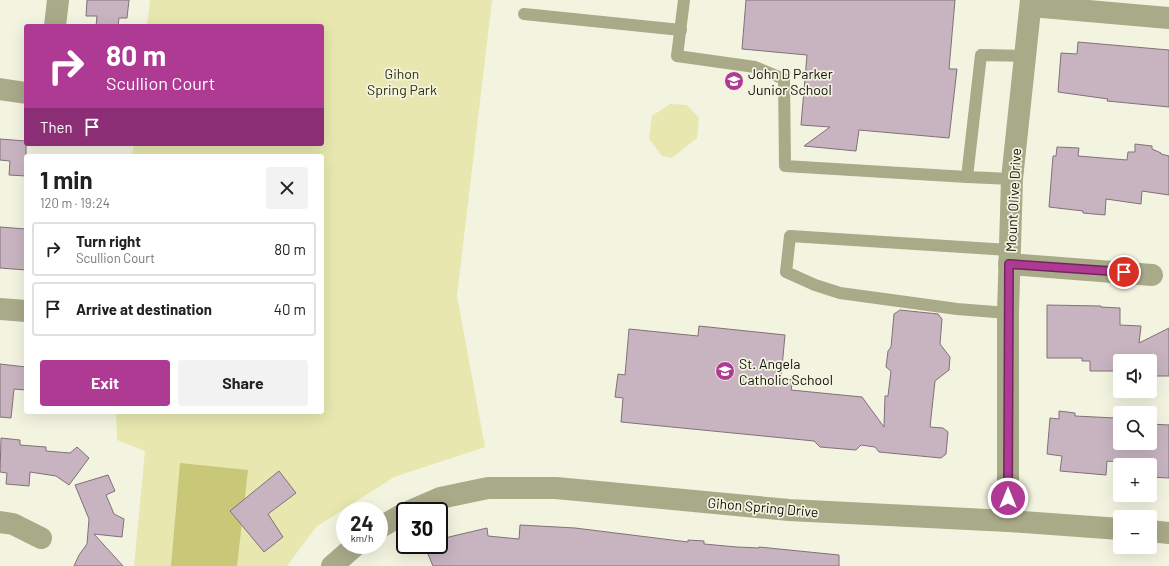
<!DOCTYPE html>
<html lang="en">
<head>
<meta charset="utf-8">
<style>
	body { margin:0; font-family:Barlow,sans-serif; background:#f2f2f2; color:#222; height:100vh; display:flex; flex-direction:column; font-size:15px; white-space:nowrap }
	* { box-sizing:border-box; margin:0 }
	p { font-size:13px; color:#767676 }
	.icon { flex:none; width:22px; height:22px; fill:none; stroke:currentColor; stroke-width:2; stroke-linecap:round; stroke-linejoin:round }
	.map { position:relative; flex:1; overflow:hidden }
	.sheet { position:absolute; left:24px; top:154px; width:300px; height:260px; display:flex; flex-direction:column; background:#fff; border-radius:4px; box-shadow:0 4px 16px #0002 }
	.sheet>* { flex:none }
	.guide { position:absolute; left:24px; top:24px; width:300px; height:122px; border-radius:4px; box-shadow:0 4px 16px #0002; background:#af3a93; color:#fff; overflow:hidden }
	.controls { position:absolute; left:1113px; top:354px; display:grid; gap:8px }
	.controls a { display:grid; place-items:center; width:44px; height:44px; border-radius:4px; background:#fff; box-shadow:0 4px 16px #0002; font-size:20px }
	.speed { position:absolute; left:336px; top:502px; display:flex; gap:8px; font-size:20px; font-weight:700; text-align:center }
	.speed>* { display:grid; place-content:center; width:52px; height:52px; border-radius:50%; background:#fff; box-shadow:0 4px 16px #0002; line-height:1 }
	.speed small { font-size:10px; font-weight:400 }
	.speed .limit { border:2px solid #111; border-radius:6px; background:#fff; color:#111 }
	.pin { position:absolute; display:grid; place-items:center; width:34px; height:34px; color:#fff; margin:-17px; border:2px solid #fff; border-radius:50%; box-shadow:0 1px 4px #0007 }
	.me { position:absolute; width:44px; margin:-22px; rotate:0deg; stroke-linejoin:round; filter:drop-shadow(0 0 3px #0008) }
	.turn { display:flex; align-items:center; gap:14px; height:84px; padding:0 16px; font-size:18px }
	.turn .icon { width:52px; height:52px; stroke-width:2.5 }
	.turn b { display:block; font-size:28px; line-height:34px }
	.then { display:flex; align-items:center; height:38px; padding:0 16px; background:#0003; gap:8px; font-size:15px }
	.round { display:grid; place-items:center; flex:none; width:42px; height:42px; border-radius:4px; background:#f2f2f2 }
	.head { display:flex; align-items:center; justify-content:space-between; height:68px; padding:0 16px }
	h1 { font-size:24px; font-weight:700; line-height:30px }
	.cta { display:flex; gap:8px; margin-top:auto; padding:8px 16px }
	.cta a { flex:1; height:46px; border-radius:4px; background:#af3a93; color:#fff; font-size:16px; font-weight:700; line-height:46px; text-align:center }
	.cta a+a { background:#f2f2f2; color:#222 }
	ul { padding:0; list-style:none }
	li { display:flex; align-items:center; gap:12px; height:54px; margin:0 8px 6px; padding:0 8px; border:2px solid #e0e0e0; border-radius:4px }
	li div { flex:1 }
	li b { display:block; font-size:15px }
	li em { font-style:normal }
	.map>svg:first-child { display:block }
</style>
</head>
<body>
<div class="map">
<svg width="1169" height="566" viewBox="0 0 1169 566">
	<rect width="100%" height="100%" fill="#f3f4e0"/>
	<g fill="#e7e7af">
		<path d="M150,0H492L457,296L485,447L394,477L316,527L287,566H134L145,451L117,440L116,412H322V156H132L134,144H322V26H147Z"/>
		<path d="M670,104L687,105L699,118L697,138L672,158L662,156L649,139L652,116Z"/>
	</g>
	<path fill="#c8c878" d="M180,463L248,470L237,566H171Z"/>
	<g fill="#c7b4c0" stroke="#81707b">
		<path d="M87,0H129L127,18H119L118,26H96L97,16H86Z"/>
		<path d="M746,0H955L949,69H957L949,138L859,130L856,151L804,146L830,127L801,125L807,55L742,49Z"/>
		<path d="M1078,42L1169,50V107L1107,101L1108,99L1058,92L1061,53L1077,54Z"/>
		<path d="M0,139L26,141V176L9,175L10,161L0,160Z"/>
		<path d="M1135,144L1152,146V149L1161,153V154L1169,156V195L1142,191L1141,204L1106,199L1105,215L1083,213V211L1049,207L1053,156H1056L1057,147L1079,148L1078,156L1127,160L1128,152H1135Z"/>
		<path d="M0,227L26,229V270L0,268Z"/>
		<path d="M1047,305L1101,306V307L1120,308V325L1141,326L1139,343L1169,328V376H1150V361H1120V371H1090V361H1082V358H1047Z"/>
		<path d="M900,310L938,314L942,319L940,344L950,357L949,370L935,381L930,427L943,428L948,432L946,454L941,458L879,452L875,447L861,445L856,450L820,447L814,441L621,422L623,398L615,397L618,374L625,375L629,329L698,336L699,326L785,335L781,378L793,380L791,390L862,397L884,427L885,396H888L891,371L886,367L888,351L891,347L894,314Z"/>
		<path d="M0,364L26,367L25,390L14,389L11,418L0,417Z"/>
		<path d="M1059,411L1075,413V416L1115,418V426L1120,427V443H1150V424L1169,425V478L1150,477V465L1107,461L1106,475L1060,471L1062,456L1047,454L1050,418L1059,419Z"/>
		<path d="M1,438L20,440V445L46,447V451L70,453L77,447L89,458L69,485L56,476L30,472L29,486L6,484L7,473L0,472Z"/>
		<path d="M279,471L296,493L268,514L283,537L264,552L230,511Z"/>
		<path d="M108,475L115,491L106,495L114,514L124,519L122,537L94,534L123,566H74L79,555L87,544L89,519L75,485Z"/>
		<path d="M520,525L575,528L688,542V540L704,541V544L737,547L759,548V547L839,555V566H433L425,547L439,545V541L449,537L487,528L488,536L519,539Z"/>
	</g>
	<g fill="none" stroke-linecap="round" stroke-linejoin="round">
		<g stroke="#a9aa88" stroke-width="12">
			<path d="M684,0L677,56L755,67L784,79L785,166L967,177"/>
			<path d="M524,14L681,30"/>
			<path d="M1012,179L967,177L981,55L1026,56"/>
			<path d="M1008,313L957,309L840,293L815,285L786,272L790,236L1009,250"/>
		</g>
		<g stroke="#a9aa88" stroke-width="22">
			<path d="M1031,6L1169,18"/>
			<path d="M55,26L58,0"/>
			<path d="M0,89L26,93"/>
			<path d="M1009,264L1152,275"/>
			<path d="M0,309L26,311"/>
			<path d="M410,511L440,498L488,488H556L789,510L1008,521L1120,529"/>
			<path d="M1008,521V313L1012,179L1031,0"/>
			<path d="M0,522L13,524L41,538"/>
			<path d="M379,528L405,513"/>
			<path d="M1150,531L1169,533"/>
			<path d="M332,566L356,545"/>
		</g>
	</g>
	<g fill="none" stroke-linecap="round" stroke-linejoin="round">
		<g stroke="#722660" stroke-width="10">
			<path id="route" d="M1008,498L1009,264L1124,272"/>
		</g>
		<use href="#route" stroke="#af3a93" stroke-width="7"/>
	</g>
	<defs>
		<g id="school-disc" transform="scale(1)"><circle r="9.5" fill="#af3a93" stroke="#f3f4e0"/><path d="M0-5L7-2L0 1L-7-2ZM-4 1L0 2.5L4 1V4Q0 6-4 4Z" fill="#fff"/></g>
	</defs>
	<g fill-rule="evenodd">
		<use href="#school-disc" x="734" y="81"/>
		<use href="#school-disc" x="725" y="371"/>
	</g>
	<g text-anchor="middle" dominant-baseline="central" stroke-width="3.5" stroke-linejoin="round" paint-order="stroke">
		<g font-size="14" fill="#2d2d09" stroke="#f3f4e0">
			<text x="402" y="73">Gihon<tspan x="402" dy="16">Spring Park</tspan></text>
		</g>
		<g font-size="14" fill="#0f0f08" stroke="#f3f4e0" text-anchor="start">
			<text x="748" y="73">John D Parker<tspan x="748" dy="16">Junior School</tspan></text>
			<text x="739" y="363">St. Angela<tspan x="739" dy="16">Catholic School</tspan></text>
		</g>
		<g font-size="14" fill="#0f0f08" stroke="#f3f4e0">
			<text transform="translate(1013 200) rotate(-87)">Mount Olive Drive</text>
			<text transform="translate(763 507) rotate(5)">Gihon Spring Drive</text>
		</g>
	</g>
</svg>
<div class="controls">
<a><svg class="icon" aria-label="sound" viewBox="0 0 24 24"><path d="M4 9h4l5-4v14l-5-4H4zM17 9q2 3 0 6"/></svg></a>
<a><svg class="icon" aria-label="search" viewBox="0 0 24 24"><circle cx="10" cy="10" r="6"/><path d="M15 15l6 6"/></svg></a>
<a>+</a>
<a>−</a>
</div>
<div class="speed"><div>24<small>km/h</small></div><div class="limit">30</div></div>
<div class="pin" style="left:1124px;top:272px;background:#d93025"><svg class="icon" aria-label="arrive" viewBox="0 0 24 24"><path d="M6 21V4h12l-3 4 3 4H6"/></svg></div>
<svg class="me" style="left:1008px;top:498px" viewBox="-20 -20 40 40"><circle r="17" fill="#af3a93" stroke="#fff" stroke-width="3"/><path d="M0-11L8 9 0 5-8 9z" fill="#fff"/></svg>
<div class="guide">
<div class="turn"><svg class="icon" aria-label="right" viewBox="0 0 24 24"><path d="M7 20v-9h11M14 6l5 5-5 5"/></svg><div><b>80 m</b>Scullion Court</div></div>
<div class="then">Then<svg class="icon" aria-label="arrive" viewBox="0 0 24 24"><path d="M6 21V4h12l-3 4 3 4H6"/></svg></div>
</div>
<section class="sheet">
<div class="head"><div><h1>1 min</h1><p>120 m · 19:24</p></div><a class="round"><svg class="icon" aria-label="close" viewBox="0 0 24 24"><path d="M6 6l12 12M18 6L6 18"/></svg></a></div>
<ul>
<li><svg class="icon" aria-label="right" viewBox="0 0 24 24"><path d="M7 20v-9h11M14 6l5 5-5 5"/></svg><div><b>Turn right</b><p>Scullion Court</p></div><em>80 m</em></li>
<li><svg class="icon" aria-label="arrive" viewBox="0 0 24 24"><path d="M6 21V4h12l-3 4 3 4H6"/></svg><div><b>Arrive at destination</b></div><em>40 m</em></li>
</ul>
<div class="cta"><a>Exit</a><a>Share</a></div>
</section>
</div>
</body>
</html>
